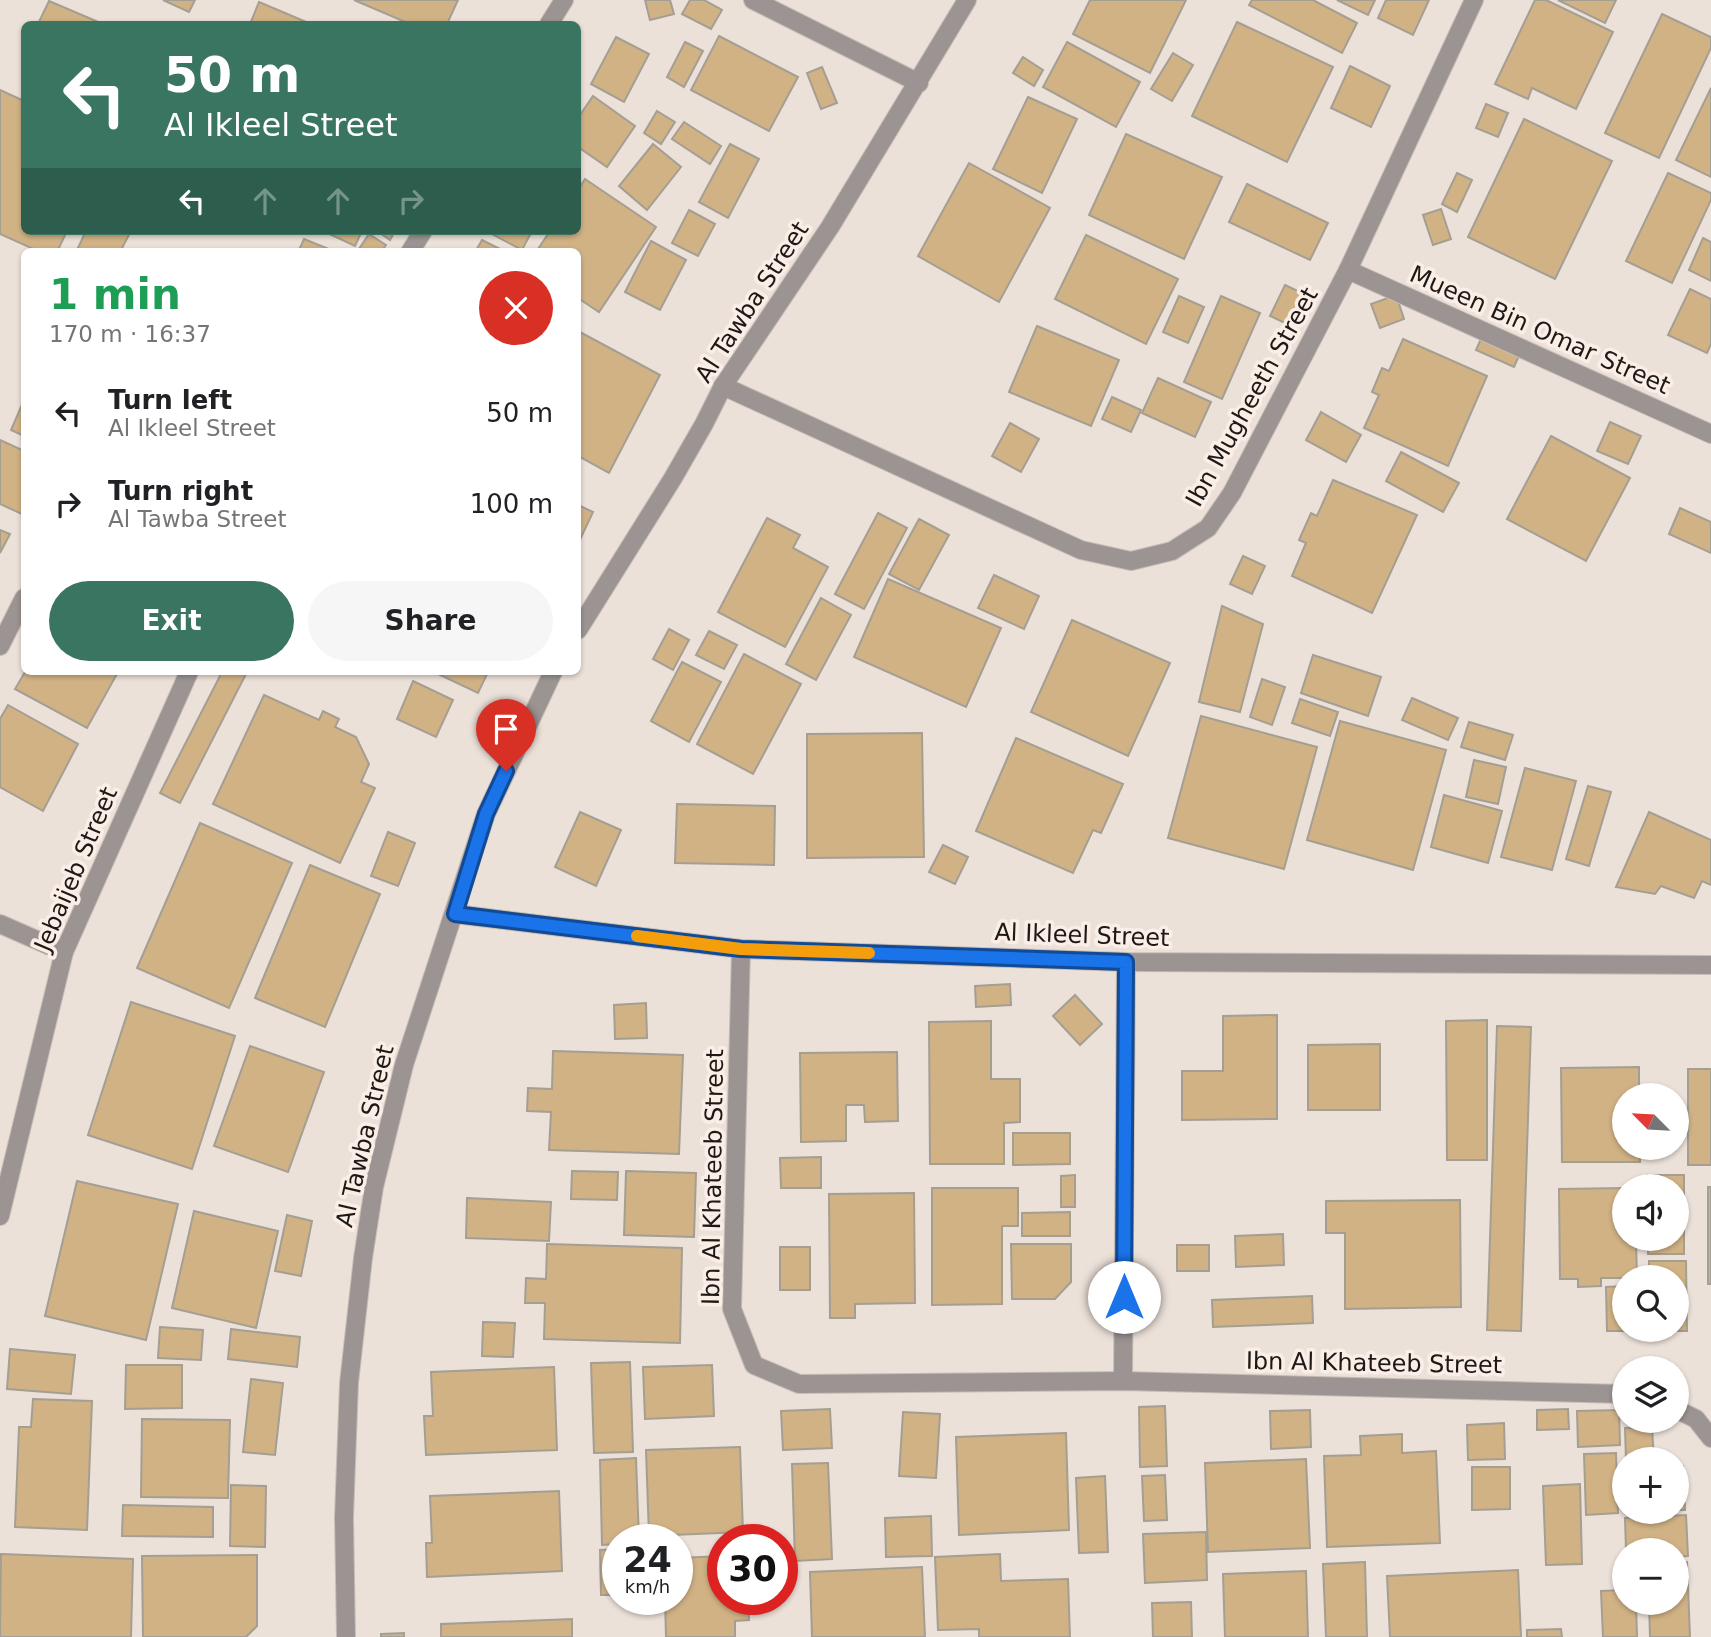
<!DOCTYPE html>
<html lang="en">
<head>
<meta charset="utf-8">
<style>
	body { margin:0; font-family:"DejaVu Sans",sans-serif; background:#f6f6f6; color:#202124; height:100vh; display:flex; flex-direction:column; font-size:26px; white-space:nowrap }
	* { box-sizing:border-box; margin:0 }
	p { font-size:23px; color:#757577 }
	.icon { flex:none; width:38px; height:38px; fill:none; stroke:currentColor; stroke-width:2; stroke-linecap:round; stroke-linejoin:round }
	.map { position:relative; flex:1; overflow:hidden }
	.details { position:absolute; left:21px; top:248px; width:560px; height:427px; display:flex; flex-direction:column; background:#fff; border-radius:10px; box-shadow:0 2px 5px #0004 }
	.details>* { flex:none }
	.top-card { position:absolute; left:21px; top:21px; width:560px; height:214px; border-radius:10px; box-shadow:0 2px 5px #0004; background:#397560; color:#fff; overflow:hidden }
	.needle { width:46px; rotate:294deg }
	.fabs { position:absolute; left:1612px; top:1083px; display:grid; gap:14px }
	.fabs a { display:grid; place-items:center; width:77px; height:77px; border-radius:50%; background:#fff; box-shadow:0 2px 5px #0004; font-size:35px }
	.speed { position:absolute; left:602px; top:1524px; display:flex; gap:14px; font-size:35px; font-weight:700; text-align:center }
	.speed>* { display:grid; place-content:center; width:91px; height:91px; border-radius:50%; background:#fff; box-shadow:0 2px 5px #0004; line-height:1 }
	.speed small { font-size:18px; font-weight:400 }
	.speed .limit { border:10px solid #d22; background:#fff; color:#111 }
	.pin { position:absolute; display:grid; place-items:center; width:60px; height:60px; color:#fff; margin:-72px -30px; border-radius:50% 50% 50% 0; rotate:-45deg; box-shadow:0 0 7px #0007 }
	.pin .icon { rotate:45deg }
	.me { position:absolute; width:77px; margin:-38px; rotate:0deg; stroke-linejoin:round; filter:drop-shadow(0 0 5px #0008) }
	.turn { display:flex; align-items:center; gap:24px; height:147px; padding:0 28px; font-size:32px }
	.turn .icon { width:91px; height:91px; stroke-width:2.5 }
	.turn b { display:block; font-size:49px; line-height:60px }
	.lanes { display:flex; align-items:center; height:66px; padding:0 28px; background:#0003; justify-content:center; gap:35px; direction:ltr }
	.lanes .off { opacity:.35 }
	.round { display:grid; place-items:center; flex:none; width:74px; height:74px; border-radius:37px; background:#f6f6f6 }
	.headline { display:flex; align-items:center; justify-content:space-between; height:119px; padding:0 28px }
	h1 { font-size:42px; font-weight:600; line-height:52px; color:#1e9e55 }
	.action { display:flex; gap:14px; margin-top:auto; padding:14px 28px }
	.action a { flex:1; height:80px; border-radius:42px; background:#397560; color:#fff; font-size:28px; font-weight:600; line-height:80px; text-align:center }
	.action a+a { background:#f6f6f6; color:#202124 }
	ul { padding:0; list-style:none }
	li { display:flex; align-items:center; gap:21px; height:91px; padding:0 28px }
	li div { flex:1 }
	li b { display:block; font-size:26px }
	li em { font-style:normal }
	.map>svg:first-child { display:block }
</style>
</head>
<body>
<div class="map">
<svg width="1711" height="1637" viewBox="0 0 1711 1637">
	<rect width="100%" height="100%" fill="#ece1d9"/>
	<g fill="#d1b285" stroke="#a49e93" stroke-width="2">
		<path d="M163,0H195L189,12Z"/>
		<path d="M354,0H458L447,24H410Z"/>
		<path d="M645,0H670L674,14L650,20Z"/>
		<path d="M690,0H704L722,10L711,29L682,14Z"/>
		<path d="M1090,0H1186L1150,73L1073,34Z"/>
		<path d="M1252,0H1313L1357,23L1342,53L1249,5Z"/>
		<path d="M1337,0H1375L1368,15Z"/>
		<path d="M1386,0H1429L1413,35L1378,18Z"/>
		<path d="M1535,0H1546L1613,32L1576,109L1532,88L1528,99L1495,84Z"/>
		<path d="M1558,0H1616L1605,23Z"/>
		<path d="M49,1L103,24H38Z"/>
		<path d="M259,2L311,24H250Z"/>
		<path d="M1662,14L1711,37V48L1659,158L1605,133Z"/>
		<path d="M1237,22L1333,67L1287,162L1192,116Z"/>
		<path d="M719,36L798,77L769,131L691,90Z"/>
		<path d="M616,37L649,54L624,102L591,84Z"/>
		<path d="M685,42L703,51L684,87L667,77Z"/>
		<path d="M1067,42L1140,82L1116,127L1043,87Z"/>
		<path d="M1173,53L1193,65L1172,101L1151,89Z"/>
		<path d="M1023,57L1043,70L1034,86L1013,73Z"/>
		<path d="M1350,66L1390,86L1371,127L1331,108Z"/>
		<path d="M822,67L837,103L821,109L807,73Z"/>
		<path d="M1711,88V177L1676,160Z"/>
		<path d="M0,90L24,101V231H67L57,252H40L0,234Z"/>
		<path d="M593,96L635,126L607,167L578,147V118Z"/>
		<path d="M1028,97L1077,119L1042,193L993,169Z"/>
		<path d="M1486,104L1508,113L1498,137L1476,128Z"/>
		<path d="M657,111L675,122L661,144L644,133Z"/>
		<path d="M1524,119L1612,161L1555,279L1468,237Z"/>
		<path d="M684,122L721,146L710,164L672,139Z"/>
		<path d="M1126,134L1222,177L1184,259L1089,215Z"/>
		<path d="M653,144L681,167L647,210L619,186Z"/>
		<path d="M730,144L759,159L728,218L699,202Z"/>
		<path d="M969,163L1050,208L999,302L918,256Z"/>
		<path d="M1457,173L1472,180L1457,212L1442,204Z"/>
		<path d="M1668,173L1711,193V200L1672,283L1626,261Z"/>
		<path d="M585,179L656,227L599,312L578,298V252H536L550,231H578V190Z"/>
		<path d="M1247,184L1328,223L1310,260L1229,222Z"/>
		<path d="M1441,209L1451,239L1433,245L1423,215Z"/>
		<path d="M689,210L715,224L698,256L672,243Z"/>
		<path d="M86,231H131L120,252H76Z"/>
		<path d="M323,231H362L355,246Z"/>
		<path d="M377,231H395L390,240Z"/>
		<path d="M491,231H532L522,250L490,233Z"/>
		<path d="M369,234L386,245L381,252H357Z"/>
		<path d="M1086,235L1178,279L1146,344L1055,299Z"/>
		<path d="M1703,238L1711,242V281L1689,270Z"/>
		<path d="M304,239L336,252H298Z"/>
		<path d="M482,240L506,252H475Z"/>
		<path d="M651,241L686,260L660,310L625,292Z"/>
		<path d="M1285,285L1306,295L1291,326L1270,316Z"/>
		<path d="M1690,289L1711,299V344L1707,353L1668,335Z"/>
		<path d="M1396,295L1404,319L1380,328L1371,304Z"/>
		<path d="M1179,296L1204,307L1188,343L1163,332Z"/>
		<path d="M1221,296L1260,313L1222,399L1184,382Z"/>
		<path d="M1037,326L1119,360L1091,426L1009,392Z"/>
		<path d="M578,331L660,375L609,473L578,456Z"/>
		<path d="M1484,332L1522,349L1514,367L1476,350Z"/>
		<path d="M1403,339L1487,376L1448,466L1364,428L1379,395L1372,392L1382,368L1389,371Z"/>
		<path d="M1158,378L1211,402L1195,437L1142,413Z"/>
		<path d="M1112,397L1141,410L1131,432L1102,419Z"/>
		<path d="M24,400V436L11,430Z"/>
		<path d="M1321,412L1361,435L1346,462L1306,440Z"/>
		<path d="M1610,422L1641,436L1628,464L1597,451Z"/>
		<path d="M1010,423L1039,439L1021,472L992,456Z"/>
		<path d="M1551,436L1630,478L1586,561L1507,519Z"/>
		<path d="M0,440L24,451V515L0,504Z"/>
		<path d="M1401,452L1459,483L1443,512L1386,481Z"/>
		<path d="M1333,480L1417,515L1372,613L1292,576L1306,543L1299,540L1311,513L1317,516Z"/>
		<path d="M578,505L593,512L578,544Z"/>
		<path d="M1680,508L1711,522V553L1669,534Z"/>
		<path d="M878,513L907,528L864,609L835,594Z"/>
		<path d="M767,518L800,535L793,548L828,567L785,647L718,612Z"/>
		<path d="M919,519L949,535L919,590L889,574Z"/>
		<path d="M0,530L10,534L0,553Z"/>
		<path d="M1243,556L1265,566L1252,594L1230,584Z"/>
		<path d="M994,575L1039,596L1024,629L978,608Z"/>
		<path d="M888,579L1001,628L966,707L854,657Z"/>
		<path d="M821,598L851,615L816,680L786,664Z"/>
		<path d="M1222,606L1263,624L1240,712L1199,702Z"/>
		<path d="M1072,620L1170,663L1128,756L1031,712Z"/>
		<path d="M669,629L689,640L673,670L653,659Z"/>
		<path d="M709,631L737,645L724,669L696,655Z"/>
		<path d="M744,654L801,684L753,774L697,744Z"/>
		<path d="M1313,655L1381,677L1368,716L1301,693Z"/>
		<path d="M682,662L721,682L689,742L651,721Z"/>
		<path d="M25,672H118L87,728L15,689Z"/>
		<path d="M222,672H247L180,803L160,793Z"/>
		<path d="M434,672H488L478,693Z"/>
		<path d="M1262,679L1285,687L1272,725L1250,717Z"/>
		<path d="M413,681L453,700L436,737L397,719Z"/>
		<path d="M264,695L319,720L323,711L339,719L335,727L356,737L369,764L361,782L375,788L340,863L213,804Z"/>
		<path d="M1412,698L1458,718L1448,740L1402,720Z"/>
		<path d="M1300,699L1338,712L1330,736L1292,723Z"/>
		<path d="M8,705L78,744L43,811L0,787V719Z"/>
		<path d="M1201,716L1317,747L1284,869L1168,838Z"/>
		<path d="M1340,721L1446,750L1413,870L1307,840Z"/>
		<path d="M1469,722L1513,735L1505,760L1461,747Z"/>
		<path d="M922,733L924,857L807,858V734Z"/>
		<path d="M1016,738L1123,784L1101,833L1093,830L1073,873L976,831Z"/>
		<path d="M1474,760L1506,767L1498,804L1466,797Z"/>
		<path d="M1525,768L1576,781L1552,870L1501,857Z"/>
		<path d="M1588,786L1611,792L1589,866L1566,859Z"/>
		<path d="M1444,795L1502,811L1488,863L1431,847Z"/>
		<path d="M677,804L775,806L774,865L675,863Z"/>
		<path d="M580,812L621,830L596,886L555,867Z"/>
		<path d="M1649,812L1711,840V885L1702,881L1694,898L1661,886L1655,894L1616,887Z"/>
		<path d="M200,823L292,863L229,1008L137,968Z"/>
		<path d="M388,832L415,843L398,886L371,876Z"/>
		<path d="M943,845L968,857L955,884L929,872Z"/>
		<path d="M310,865L380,894L325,1027L255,998Z"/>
		<path d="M1010,984L1011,1005L976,1007L975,986Z"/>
		<path d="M1075,995L1102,1024L1080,1045L1053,1016Z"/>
		<path d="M131,1002L235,1036L192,1169L88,1135Z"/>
		<path d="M646,1003L647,1038L615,1039L614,1005Z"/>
		<path d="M1277,1015V1119L1182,1120V1071H1223V1016Z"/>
		<path d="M1487,1020V1160H1447L1446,1021Z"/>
		<path d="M991,1021V1079H1020V1122L1004,1123V1164H930L929,1022Z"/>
		<path d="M1497,1026L1531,1027L1521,1331L1487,1330Z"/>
		<path d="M1380,1044V1110H1308V1045Z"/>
		<path d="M250,1046L324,1072L288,1172L214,1146Z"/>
		<path d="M553,1051L683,1055L679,1154L549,1150L551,1112L527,1111L528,1088L552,1089Z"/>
		<path d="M897,1052L898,1121L865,1122L864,1105H846V1141L801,1142L800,1053Z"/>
		<path d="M1639,1067V1096H1624V1148H1640V1162H1562L1561,1068Z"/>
		<rect x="1688" y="1069" width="23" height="96"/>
		<path d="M1013,1133H1070V1164L1013,1165Z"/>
		<path d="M821,1157V1188H781L780,1158Z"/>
		<path d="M572,1171L618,1172L617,1200L571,1199Z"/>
		<path d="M626,1171L696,1173L694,1237L624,1235Z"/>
		<path d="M1075,1175V1207H1061V1176Z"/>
		<path d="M1647,1175H1684V1254H1648V1239H1676V1186H1648Z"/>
		<path d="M77,1181L178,1204L146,1340L45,1316Z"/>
		<rect x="1708" y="1187" width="3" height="97"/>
		<path d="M932,1188H1018V1226H1002V1304L932,1305Z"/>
		<path d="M1624,1188V1239H1636L1637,1278H1601V1286L1578,1287V1279H1560L1559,1189Z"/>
		<path d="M914,1193L915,1303L855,1304V1318H830L829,1194Z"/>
		<path d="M467,1198L551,1202L549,1241L466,1238Z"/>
		<path d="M1460,1200L1461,1307L1345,1309V1233H1326V1201Z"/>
		<path d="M194,1211L278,1231L256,1328L172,1308Z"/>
		<path d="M1070,1212V1236H1022V1213Z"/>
		<path d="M287,1215L312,1221L301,1276L275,1271Z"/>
		<path d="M1283,1234L1284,1265L1236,1267L1235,1236Z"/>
		<path d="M547,1244L682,1248L680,1343L544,1339L545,1303H525L526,1278L546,1279Z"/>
		<path d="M1011,1244H1071V1282L1055,1299H1012Z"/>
		<rect x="1177" y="1245" width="32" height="26"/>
		<rect x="780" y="1247" width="30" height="43"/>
		<path d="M1649,1261H1686L1687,1331H1649L1676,1330V1278H1649Z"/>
		<path d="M1624,1286V1330L1643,1331H1607L1606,1287Z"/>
		<path d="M1312,1296L1313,1323L1213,1327L1212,1300Z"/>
		<path d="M483,1322L515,1323L513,1357L482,1356Z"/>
		<path d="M160,1327L203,1330L201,1360L158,1358Z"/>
		<path d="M231,1329L300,1337L297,1367L228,1359Z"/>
		<path d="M10,1349L75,1355L71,1394L7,1389Z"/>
		<path d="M630,1362L633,1452L594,1453L591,1363Z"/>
		<path d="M126,1365H182V1408L125,1409Z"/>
		<path d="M712,1365L714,1416L645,1419L643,1367Z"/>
		<path d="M554,1367L557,1450L426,1455L424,1416H433L431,1372Z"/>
		<path d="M251,1379L283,1383L275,1455L243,1452Z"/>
		<path d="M33,1399L92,1401L87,1530L15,1527L19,1427H31Z"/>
		<path d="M1165,1406L1167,1466L1140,1467L1139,1407Z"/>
		<path d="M830,1409L832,1448L783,1450L781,1411Z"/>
		<path d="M1568,1409L1569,1429L1537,1430V1410Z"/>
		<path d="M1310,1410L1311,1447L1271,1449L1270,1411Z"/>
		<path d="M1619,1410L1620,1445L1578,1447L1577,1411Z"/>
		<path d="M903,1412L940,1414L936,1478L899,1476Z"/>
		<path d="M142,1419L230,1420L228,1498L141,1497Z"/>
		<path d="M1504,1423L1505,1459L1468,1460L1467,1425Z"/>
		<path d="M1652,1427L1654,1460H1626L1625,1428Z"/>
		<path d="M1066,1433L1069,1530L959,1535L956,1437Z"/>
		<path d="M1402,1434V1453L1436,1451L1440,1543L1327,1547L1324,1456L1361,1455L1360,1436Z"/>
		<path d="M740,1447L743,1532L649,1536L646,1450Z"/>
		<path d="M1616,1453L1618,1513L1586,1515L1584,1454Z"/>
		<path d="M636,1458L639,1540H618V1544L602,1545L600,1460Z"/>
		<path d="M1306,1459L1310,1548L1208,1552L1205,1463Z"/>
		<path d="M828,1463L832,1559L795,1561L792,1464Z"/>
		<path d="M1676,1466H1683L1685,1510H1676Z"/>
		<path d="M1472,1467H1510V1509L1472,1510Z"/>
		<path d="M1165,1475L1167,1520L1144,1521L1142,1476Z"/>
		<path d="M1105,1476L1108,1552L1079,1553L1076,1478Z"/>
		<path d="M1580,1484L1582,1564L1546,1565L1543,1486Z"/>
		<path d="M231,1485L266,1486L265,1547L230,1546Z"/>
		<path d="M559,1491L562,1571L427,1577L426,1543H432L430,1496Z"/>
		<path d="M123,1505L213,1507V1537L122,1536Z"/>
		<path d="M1686,1515L1688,1556L1676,1557V1550H1626L1625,1518Z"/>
		<path d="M931,1516L932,1556L886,1557L885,1518Z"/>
		<path d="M1206,1532L1207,1580L1145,1583L1143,1534Z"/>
		<path d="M618,1549V1595H601L600,1550Z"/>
		<path d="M1,1554L133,1559L131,1637H0Z"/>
		<path d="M1000,1554L1001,1581L1068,1579L1070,1637H979V1629L938,1630L935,1557Z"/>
		<path d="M257,1555V1626L246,1637H143L142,1556Z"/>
		<path d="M723,1556V1600H748L749,1620L735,1621V1637H666L665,1600H677V1558Z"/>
		<path d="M1365,1562L1367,1637H1326L1323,1564Z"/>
		<path d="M1687,1562L1690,1637H1650L1649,1603H1676V1563Z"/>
		<path d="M922,1567L925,1637H812L810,1572Z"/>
		<path d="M1518,1570L1521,1637H1390L1387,1576Z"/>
		<path d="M1306,1571L1308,1637H1225L1223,1574Z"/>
		<path d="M1624,1590V1603H1636L1637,1637H1603L1601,1591Z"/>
		<path d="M1191,1602L1192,1637H1153L1152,1603Z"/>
		<path d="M572,1619V1637H441V1624Z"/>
		<path d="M1561,1629L1562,1637H1527V1630Z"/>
		<path d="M404,1633V1637H381V1634Z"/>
	</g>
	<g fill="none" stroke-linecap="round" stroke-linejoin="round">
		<g stroke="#c7bdb6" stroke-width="20">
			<g id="minor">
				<path d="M753,0L919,83"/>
				<path d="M549,24L564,0"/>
				<path d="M410,252L423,231"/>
				<path d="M1348,270L1711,434"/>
				<path d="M723,386L1081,550L1131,561L1172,551L1208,528L1232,493L1348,270L1474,0"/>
				<path d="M578,630L673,478L704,424L723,386L830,227L967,0"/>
				<path d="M0,646L24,598"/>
				<path d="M455,914L741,949L1126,962L1711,965"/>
				<path d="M0,924L64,952"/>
				<path d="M741,949L732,1309L754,1365L799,1384L1123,1381L1624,1394"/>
				<path d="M0,1216L64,952L189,672"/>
				<path d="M1123,1381L1126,962"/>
				<path d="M1676,1409L1696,1419L1711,1438"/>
				<path d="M346,1637L344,1517L349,1383L363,1258L374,1187L404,1065L486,814L553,672"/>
			</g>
		</g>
		<use href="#minor" stroke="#9b9493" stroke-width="18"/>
	</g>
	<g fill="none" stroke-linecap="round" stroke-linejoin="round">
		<g stroke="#114b97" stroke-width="18">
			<path id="route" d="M506,771L486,814L455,914L741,949L1126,962L1124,1297"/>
		</g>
		<use href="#route" stroke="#1a73e8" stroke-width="12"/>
		<path stroke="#f59e0b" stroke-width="12" d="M637,936L741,949L869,953"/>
	</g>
	<g text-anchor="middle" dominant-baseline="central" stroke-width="7" stroke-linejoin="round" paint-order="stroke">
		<g font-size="24" fill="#1d1916" stroke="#faeee6">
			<text transform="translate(752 302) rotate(-57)">Al Tawba Street</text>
			<text transform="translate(1540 330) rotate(24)">Mueen Bin Omar Street</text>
			<text transform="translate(1252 397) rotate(-61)">Ibn Mugheeth Street</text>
			<text transform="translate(76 869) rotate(-67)">Jebaijeb Street</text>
			<text transform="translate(1082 935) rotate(2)">Al Ikleel Street</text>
			<text transform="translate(365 1136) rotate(-77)">Al Tawba Street</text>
			<text transform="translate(713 1177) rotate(-89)">Ibn Al Khateeb Street</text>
			<text transform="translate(1374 1363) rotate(1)">Ibn Al Khateeb Street</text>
		</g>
	</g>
</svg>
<div class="fabs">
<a><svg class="needle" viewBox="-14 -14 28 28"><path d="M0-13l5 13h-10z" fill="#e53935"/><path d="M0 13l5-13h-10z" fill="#757577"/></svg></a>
<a><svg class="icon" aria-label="sound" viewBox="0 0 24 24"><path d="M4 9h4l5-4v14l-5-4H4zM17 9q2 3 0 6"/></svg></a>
<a><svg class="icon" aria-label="search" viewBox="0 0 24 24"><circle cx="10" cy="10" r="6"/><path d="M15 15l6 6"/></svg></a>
<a><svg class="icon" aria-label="layers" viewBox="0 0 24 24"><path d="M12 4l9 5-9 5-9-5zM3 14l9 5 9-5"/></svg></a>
<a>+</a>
<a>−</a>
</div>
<div class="speed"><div>24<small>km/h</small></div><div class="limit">30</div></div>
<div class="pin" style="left:506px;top:771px;background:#d93025"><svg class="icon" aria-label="arrive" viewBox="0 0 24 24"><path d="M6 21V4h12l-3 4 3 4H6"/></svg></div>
<svg class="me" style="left:1124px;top:1297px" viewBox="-20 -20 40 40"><circle r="19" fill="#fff"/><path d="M0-13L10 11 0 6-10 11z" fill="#1a73e8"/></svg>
<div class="top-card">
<div class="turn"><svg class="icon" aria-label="left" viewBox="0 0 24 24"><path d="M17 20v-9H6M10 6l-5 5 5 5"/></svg><div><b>50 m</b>Al Ikleel Street</div></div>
<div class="lanes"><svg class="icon" aria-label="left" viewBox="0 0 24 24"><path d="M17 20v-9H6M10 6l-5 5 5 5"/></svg><svg class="icon off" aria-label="ahead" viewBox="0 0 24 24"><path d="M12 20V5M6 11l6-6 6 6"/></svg><svg class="icon off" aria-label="ahead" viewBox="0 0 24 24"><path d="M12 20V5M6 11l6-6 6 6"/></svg><svg class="icon off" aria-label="right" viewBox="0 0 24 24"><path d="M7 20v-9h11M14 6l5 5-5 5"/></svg></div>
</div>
<section class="details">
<div class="headline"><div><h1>1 min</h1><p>170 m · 16:37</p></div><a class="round" style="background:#d93025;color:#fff"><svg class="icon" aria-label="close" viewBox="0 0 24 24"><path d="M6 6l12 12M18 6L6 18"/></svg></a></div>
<ul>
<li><svg class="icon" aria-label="left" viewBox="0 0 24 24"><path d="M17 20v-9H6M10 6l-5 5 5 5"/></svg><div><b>Turn left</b><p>Al Ikleel Street</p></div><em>50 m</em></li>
<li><svg class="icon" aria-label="right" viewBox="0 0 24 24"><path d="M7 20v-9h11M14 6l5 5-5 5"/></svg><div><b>Turn right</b><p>Al Tawba Street</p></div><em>100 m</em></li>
</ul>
<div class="action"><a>Exit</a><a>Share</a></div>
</section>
</div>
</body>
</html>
